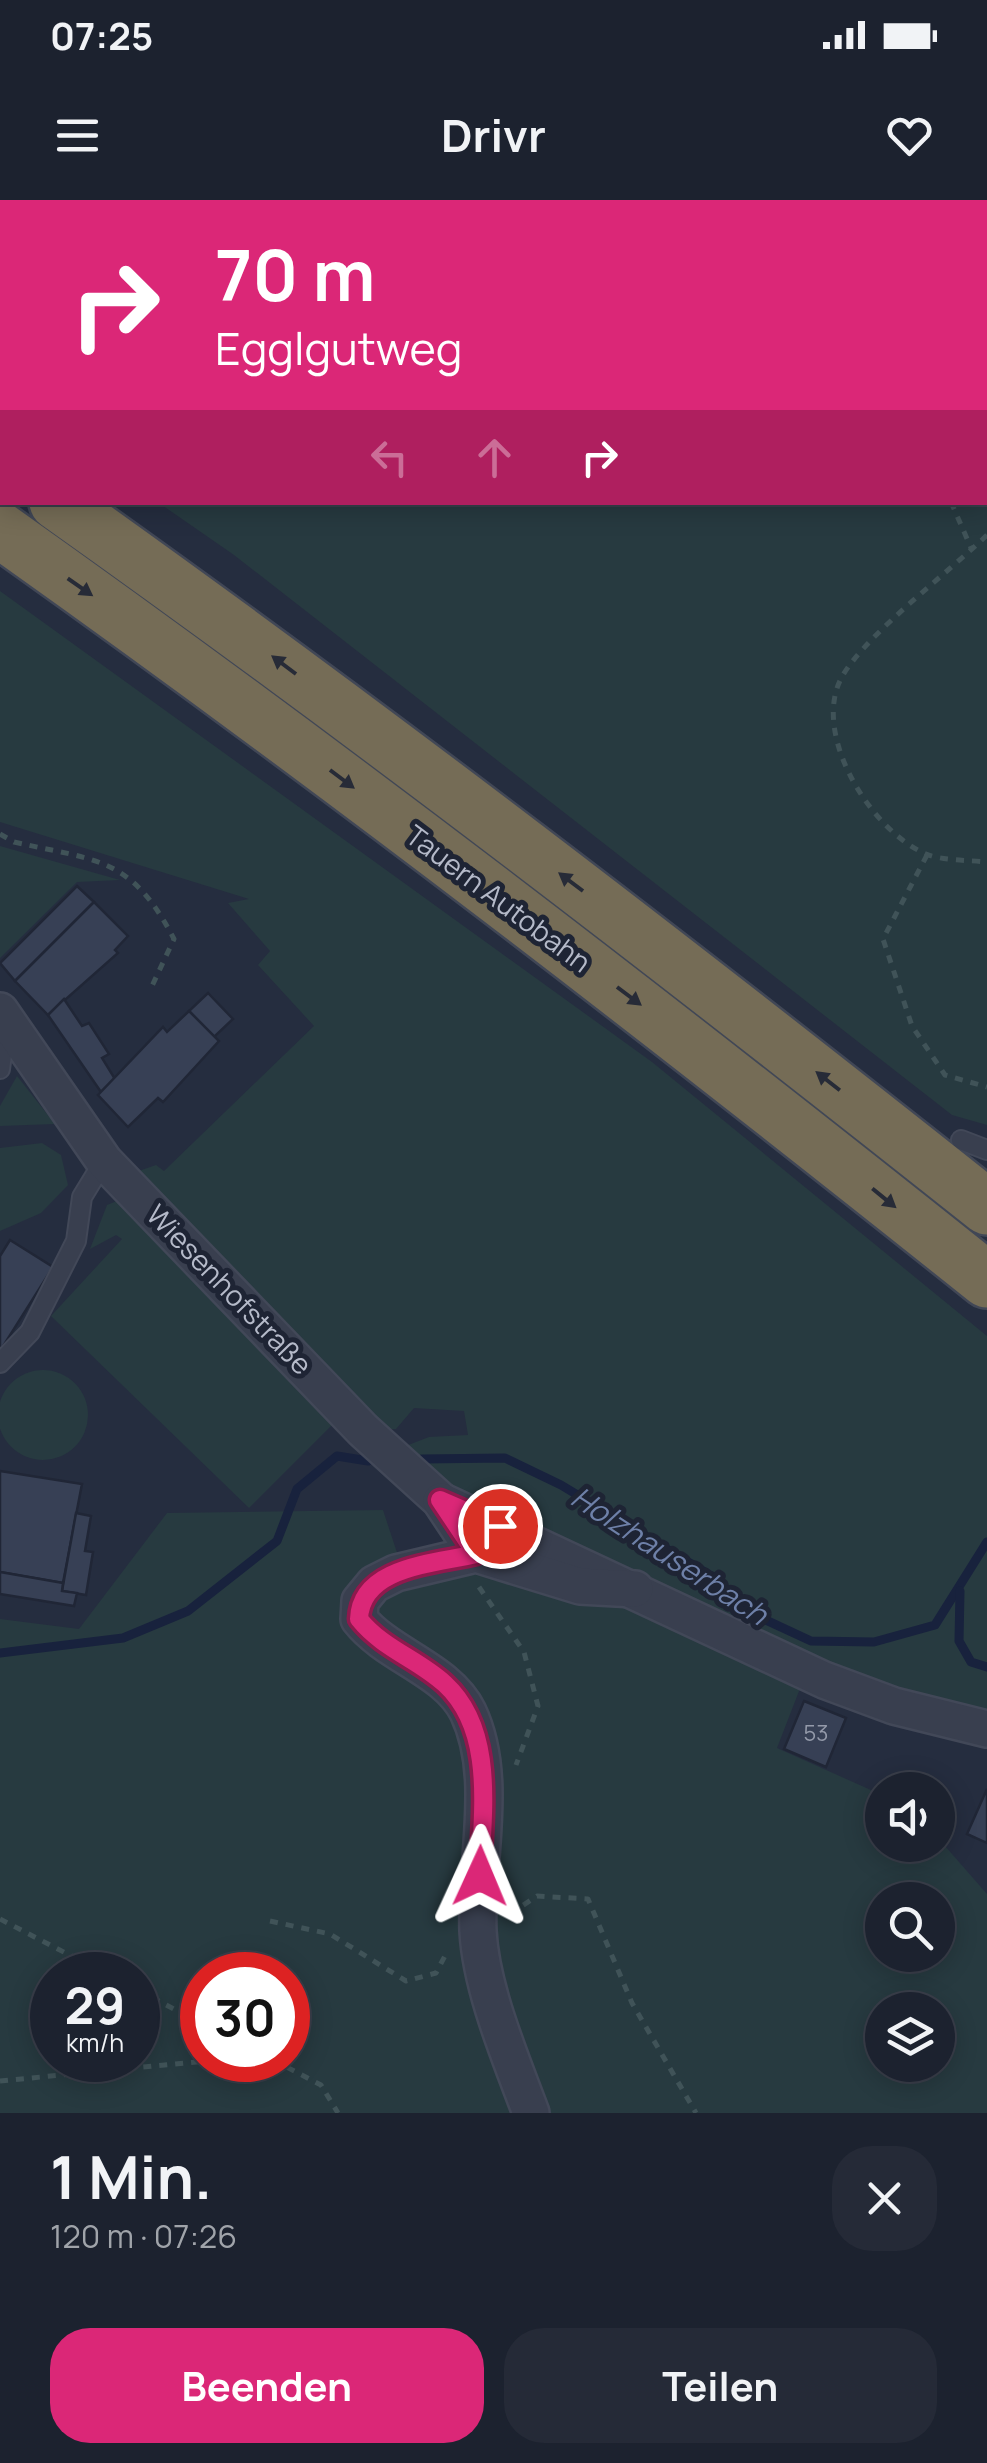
<!DOCTYPE html>
<html lang="de">
<head>
<meta charset="utf-8">
<style>
	body { margin:0; font-family:Manrope,sans-serif; background:#252a37; color:#f1f3f6; height:100vh; display:flex; flex-direction:column; font-size:38px; white-space:nowrap }
	* { box-sizing:border-box; margin:0 }
	p { font-size:32px; color:#a0a4aa }
	.icon { flex:none; width:55px; height:55px; fill:none; stroke:currentColor; stroke-width:2; stroke-linecap:round; stroke-linejoin:round }
	.map { position:relative; height:1913px; overflow:hidden }
	.details { display:flex; flex-direction:column; background:#1c222f; flex:1 }
	.details>* { flex:none }
	.guide { position:absolute; left:0px; top:0px; width:988px; height:305px; box-shadow:0 5px 25px #0003,0 0 0 2px #3a3f4b; background:#db2777; color:#fff; overflow:hidden }
	.controls { position:absolute; left:865px; top:1572px; display:grid; gap:20px }
	.controls a { display:grid; place-items:center; width:90px; height:90px; border-radius:50%; background:#1c222f; box-shadow:0 5px 25px #0003,0 0 0 2px #3a3f4b; font-size:50px }
	.speed { position:absolute; left:30px; top:1752px; display:flex; gap:20px; font-size:50px; font-weight:700; text-align:center }
	.speed>* { display:grid; place-content:center; width:130px; height:130px; border-radius:50%; background:#1c222f; box-shadow:0 5px 25px #0003,0 0 0 2px #3a3f4b; line-height:1 }
	.speed small { font-size:25px; font-weight:400 }
	.speed .limit { border:15px solid #d22; background:#fff; color:#111 }
	.pin { position:absolute; display:grid; place-items:center; width:85px; height:85px; color:#fff; margin:-42px; border:5px solid #fff; border-radius:50%; box-shadow:0 2px 10px #0007 }
	.me { position:absolute; width:110px; margin:-55px; rotate:1deg; stroke-linejoin:round; filter:drop-shadow(0 0 8px #0008) }
	.turn { display:flex; align-items:center; gap:35px; height:210px; padding:0 50px; font-size:45px }
	.turn .icon { width:130px; height:130px; stroke-width:2.5 }
	.turn b { display:block; font-size:70px; line-height:85px }
	.lanes { display:flex; align-items:center; height:95px; padding:0 50px; background:#0003; justify-content:center; gap:50px; direction:ltr }
	.lanes .off { opacity:.35 }
	.round { display:grid; place-items:center; flex:none; width:105px; height:105px; border-radius:40px; background:#252a37 }
	.head { display:flex; align-items:center; justify-content:space-between; height:170px; padding:0 50px }
	h1 { font-size:60px; font-weight:700; line-height:75px }
	.cta { display:flex; gap:20px; margin-top:auto; padding:20px 50px }
	.cta a { flex:1; height:115px; border-radius:40px; background:#db2777; color:#fff; font-size:40px; font-weight:700; line-height:115px; text-align:center }
	.cta a+a { background:#252a37; color:#f1f3f6 }
	.status { display:flex; justify-content:space-between; align-items:center; height:70px; padding:0 50px; background:#1c222f; direction:ltr }
	.status svg { height:28px; fill:currentColor }
	header { display:flex; justify-content:space-between; align-items:center; height:130px; padding:0 50px; background:#1c222f; font-size:45px; font-weight:700 }
	.map>svg:first-child { display:block }
</style>
</head>
<body>
<div class="status"><b>07:25</b><svg viewBox="0 0 49 12"><path d="M0 12V9h3v3zM5 12V6h3v6zM10 12V3h3v9zM15 12V0h3v12zM26 1h20v11H26zM47 4h2v5h-2z"/></svg></div>
<header><svg class="icon" aria-label="menu" viewBox="0 0 24 24"><path d="M4 6h16M4 12h16M4 18h16"/></svg>Drivr<svg class="icon" aria-label="heart" viewBox="0 0 24 24"><path d="M12 20l-8-8c-3-5 5-10 8-4 3-6 11-1 8 4z"/></svg></header>
<div class="map">
<svg width="987" height="1913" viewBox="0 0 987 1913">
	<rect width="100%" height="100%" fill="#252d3f"/>
	<g fill="#273a40" fill-rule="evenodd">
		<path d="M0,0H537L2,2V193Z"/>
		<path d="M842,0H987V925L952,915L234,355L159,303L985,302V2Z"/>
		<path d="M0,391L652,862L987,1136V1522L881,1495L431,1283L398,1249L429,1237L468,1235L464,1211L414,1208L396,1229H379L136,972L156,965L164,971L314,826L258,765L270,751L228,703L249,699L0,622Z"/>
		<path d="M0,646L120,680L77,682L0,758Z"/>
		<path d="M17,876L55,924L0,926V906Z"/>
		<path d="M42,943L61,955L68,985L41,1013L0,1031V948Z"/>
		<path d="M122,999L339,1218L249,1308L51,1116L122,1039L116,1035L90,1049L107,1005Z"/>
		<circle cx="43" cy="1215" r="45"/>
		<path d="M383,1310L407,1383L467,1371L648,1411L801,1486L777,1548L882,1595V1645H938V1638L987,1694V1913H0V1419L79,1429L167,1313ZM882,1700H938V1755H882ZM52,1775H138V1860H52ZM202,1775H288V1860H202ZM882,1810H938V1865H882Z"/>
	</g>
	<g fill="none" stroke-linecap="round" stroke-linejoin="round">
		<g stroke="#18223d" stroke-width="9">
			<path d="M958,2L963,0"/>
			<path d="M422,1259L505,1258L561,1285L718,1380L740,1408L811,1441L874,1442L935,1425L987,1342"/>
			<path d="M960,1391L959,1441L971,1462L987,1467"/>
			<path d="M0,1453L123,1438L188,1411L277,1341L297,1289L337,1256L368,1261"/>
		</g>
	</g>
	<g fill="#374055" stroke="#202636" stroke-width="2.5">
		<path d="M77,686L94,702L15,781L0,763Z"/>
		<path d="M94,702L128,736L115,750L118,753L48,815L15,781Z"/>
		<path d="M208,793L233,819L214,837L189,811Z"/>
		<path d="M64,799L82,826L89,823L109,854L102,858L115,879L101,892L48,815Z"/>
		<path d="M189,811L219,841L163,902L158,898L128,927L98,895L163,827L167,832Z"/>
		<path d="M10,1040L53,1067L0,1151V1056Z"/>
		<path d="M0,1271L82,1284L63,1383L0,1372Z"/>
		<path d="M76,1313L91,1316L85,1351L93,1352L86,1395L62,1391Z"/>
		<path d="M0,1372L63,1383L62,1391L77,1393L74,1406L0,1394Z"/>
		<path d="M804,1501L846,1518L826,1567L784,1549Z"/>
		<path d="M987,1589V1643L967,1634Z"/>
	</g>
	<g fill="none" stroke-linecap="round" stroke-linejoin="round">
		<g stroke="#424858" stroke-width="22">
			<g id="service">
				<path d="M0,869L6,825"/>
				<path d="M961,940L987,950"/>
				<path d="M0,1163L30,1132L76,1041L82,997L104,961"/>
			</g>
		</g>
		<g stroke="#424858" stroke-width="40">
			<g id="minor">
				<path d="M0,811L104,961L363,1230L440,1300L476,1354"/>
				<path d="M441,1301L824,1480L894,1506L987,1529"/>
				<path d="M531,1913C511,1859 481,1789 478,1731C475,1661 499,1577 468,1512C447,1469 388,1456 359,1419L360,1401L374,1384L396,1373L476,1354L580,1386L635,1389"/>
			</g>
		</g>
		<g stroke="#414756" stroke-width="60">
			<g id="motorway">
				<path d="M0,262L2,264"/>
				<path d="M57,302C374,527 682,765 987,1007"/>
				<path d="M0,330C337,569 664,822 987,1080"/>
			</g>
		</g>
		<g stroke="#405358" stroke-width="5" stroke-dasharray="8 8" stroke-linecap="butt">
			<path d="M499,2L504,0"/>
			<path d="M951,302L972,350"/>
			<path d="M987,335C949,372 868,433 843,475C809,532 871,631 926,654C943,661 969,660 987,662"/>
			<path d="M0,634L14,642C97,661 131,656 174,739L152,786"/>
			<path d="M927,655L883,739L912,826L945,875L987,887"/>
			<path d="M479,1387L524,1452L538,1506L516,1565"/>
			<path d="M510,1714L537,1696L588,1699L632,1803L696,1913"/>
			<path d="M0,1719L108,1775"/>
			<path d="M270,1721L330,1734L406,1781L436,1773L447,1752"/>
			<path d="M138,1790L202,1824"/>
			<path d="M273,1860L321,1885L338,1913"/>
			<path d="M0,1881L216,1860"/>
		</g>
		<use href="#service" stroke="#393f4f" stroke-width="18"/>
		<use href="#minor" stroke="#393f4f" stroke-width="35"/>
		<use href="#motorway" stroke="#756c56" stroke-width="55"/>
	</g>
	<defs><path id="oneway-solid" d="M-6-.8H1V-3.2L6.5 0L1 3.2V.8H-6Z" transform="scale(2.5)"/></defs>
	<g fill="#272b37">
		<use href="#oneway-solid" transform="translate(80 387) rotate(35)"/>
		<use href="#oneway-solid" transform="translate(284 465) rotate(-143)"/>
		<use href="#oneway-solid" transform="translate(342 579) rotate(37)"/>
		<use href="#oneway-solid" transform="translate(571 682) rotate(-143)"/>
		<use href="#oneway-solid" transform="translate(629 796) rotate(37)"/>
		<use href="#oneway-solid" transform="translate(828 881) rotate(-142)"/>
		<use href="#oneway-solid" transform="translate(884 998) rotate(39)"/>
	</g>
	<g fill="none" stroke-linecap="round" stroke-linejoin="round">
		<g stroke="#8e194d" stroke-width="25">
			<path id="route" d="M480,1676C482,1614 496,1531 445,1484C418,1459 383,1449 359,1419C361,1366 435,1364 476,1354L440,1300L500,1326"/>
		</g>
		<use href="#route" stroke="#db2777" stroke-width="18"/>
	</g>
	<g text-anchor="middle" dominant-baseline="central" stroke-width="10" stroke-linejoin="round" paint-order="stroke">
		<g font-size="22" fill="#949aaa">
			<text x="816" y="1533">53</text>
		</g>
		<g font-size="28" fill="#b5bac9" stroke="#1e2434">
			<text transform="translate(499 698) rotate(37)">Tauern Autobahn</text>
			<text transform="translate(230 1089) rotate(46)">Wiesenhofstraße</text>
		</g>
		<g font-size="30" font-style="italic" fill="#6e80a8" stroke="#1e2434">
			<text transform="translate(670 1355) rotate(33)">Holzhauserbach</text>
		</g>
	</g>
</svg>
<div class="controls">
<a><svg class="icon" aria-label="sound" viewBox="0 0 24 24"><path d="M4 9h4l5-4v14l-5-4H4zM17 9q2 3 0 6"/></svg></a>
<a><svg class="icon" aria-label="search" viewBox="0 0 24 24"><circle cx="10" cy="10" r="6"/><path d="M15 15l6 6"/></svg></a>
<a><svg class="icon" aria-label="layers" viewBox="0 0 24 24"><path d="M12 4l9 5-9 5-9-5zM3 14l9 5 9-5"/></svg></a>
</div>
<div class="speed"><div>29<small>km/h</small></div><div class="limit">30</div></div>
<div class="pin" style="left:500px;top:1326px;background:#d93025"><svg class="icon" aria-label="arrive" viewBox="0 0 24 24"><path d="M6 21V4h12l-3 4 3 4H6"/></svg></div>
<svg class="me" style="left:480px;top:1676px" viewBox="-20 -20 40 40"><path d="M0-17L14 15 0 8-14 15z" fill="#db2777" stroke="#fff" stroke-width="4"/></svg>
<div class="guide">
<div class="turn"><svg class="icon" aria-label="right" viewBox="0 0 24 24"><path d="M7 20v-9h11M14 6l5 5-5 5"/></svg><div><b>70 m</b>Egglgutweg</div></div>
<div class="lanes"><svg class="icon off" aria-label="left" viewBox="0 0 24 24"><path d="M17 20v-9H6M10 6l-5 5 5 5"/></svg><svg class="icon off" aria-label="ahead" viewBox="0 0 24 24"><path d="M12 20V5M6 11l6-6 6 6"/></svg><svg class="icon" aria-label="right" viewBox="0 0 24 24"><path d="M7 20v-9h11M14 6l5 5-5 5"/></svg></div>
</div>
</div>
<section class="details">
<div class="head"><div><h1>1 Min.</h1><p>120 m · 07:26</p></div><a class="round"><svg class="icon" aria-label="close" viewBox="0 0 24 24"><path d="M6 6l12 12M18 6L6 18"/></svg></a></div>
<div class="cta"><a>Beenden</a><a>Teilen</a></div>
</section>
</body>
</html>
